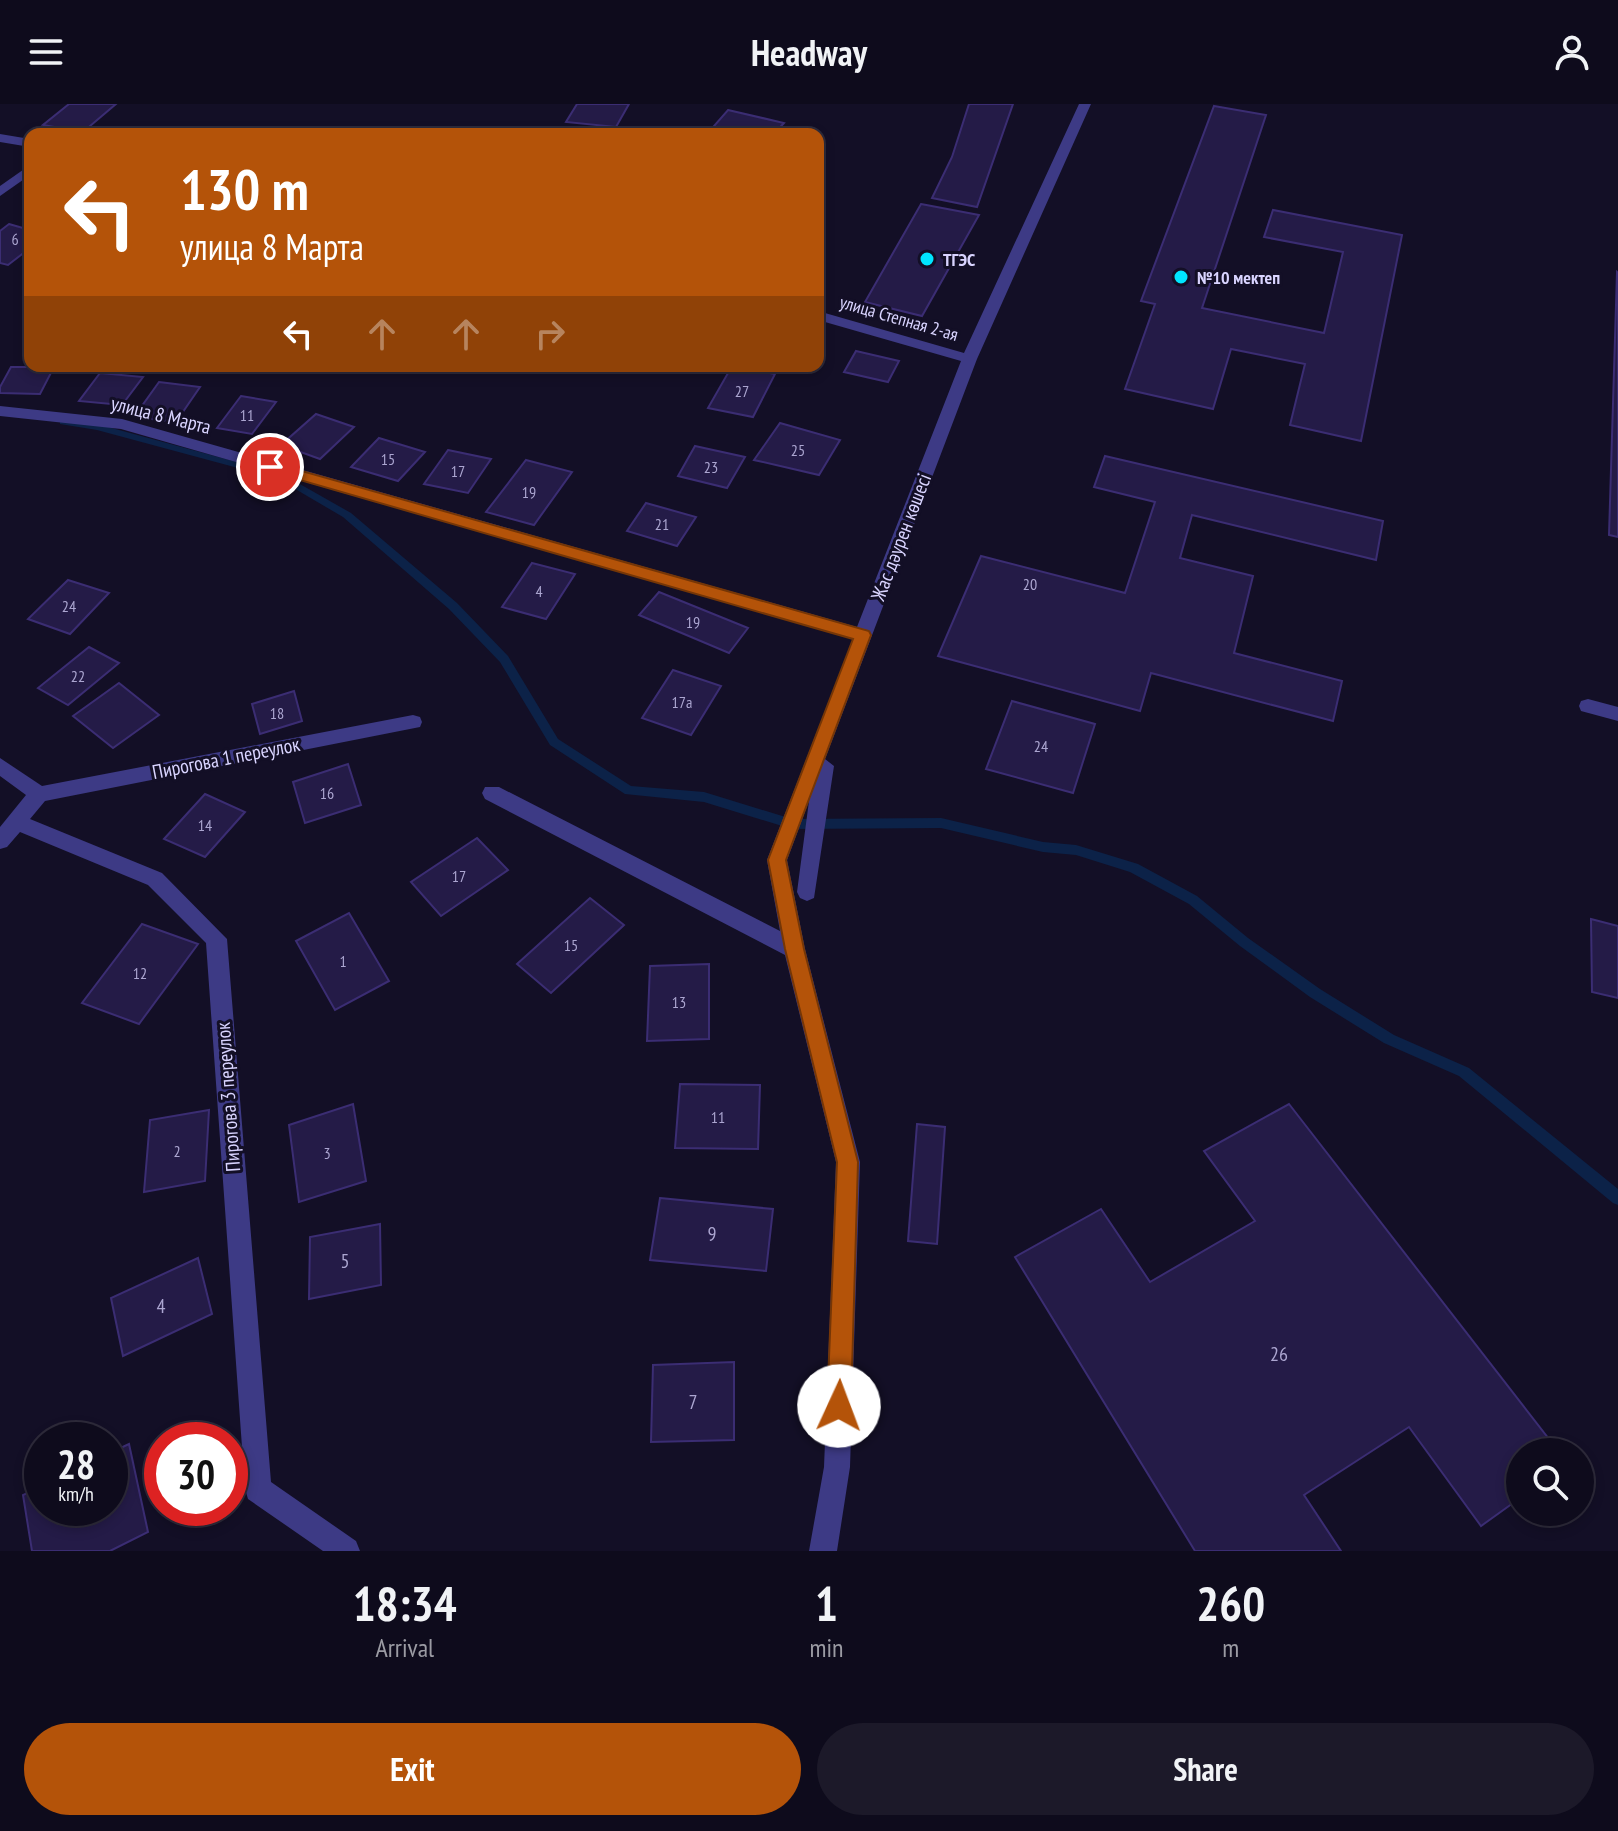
<!DOCTYPE html>
<html lang="en">
<head>
<meta charset="utf-8">
<style>
	body { margin:0; font-family:"PT Sans Narrow",sans-serif; background:#1c1929; color:#f1f3f6; height:100vh; display:flex; flex-direction:column; font-size:30px; white-space:nowrap }
	* { box-sizing:border-box; margin:0 }
	p { font-size:26px; color:#9b9ba3 }
	.icon { flex:none; width:44px; height:44px; fill:none; stroke:currentColor; stroke-width:2; stroke-linecap:round; stroke-linejoin:round }
	.map { position:relative; height:1447px; overflow:hidden }
	.details { display:flex; flex-direction:column; background:#0e0b1c; flex:1 }
	.details>* { flex:none }
	.banner { position:absolute; left:24px; top:24px; width:800px; height:244px; border-radius:16px; box-shadow:0 4px 12px #0003,0 0 0 2px #2e2b3b; background:#b45309; color:#fff; overflow:hidden }
	.controls { position:absolute; left:1506px; top:1334px; display:grid; gap:16px }
	.controls a { display:grid; place-items:center; width:88px; height:88px; border-radius:50%; background:#0e0b1c; box-shadow:0 4px 12px #0003,0 0 0 2px #2e2b3b; font-size:40px }
	.speed { position:absolute; left:24px; top:1318px; display:flex; gap:16px; font-size:40px; font-weight:700; text-align:center }
	.speed>* { display:grid; place-content:center; width:104px; height:104px; border-radius:50%; background:#0e0b1c; box-shadow:0 4px 12px #0003,0 0 0 2px #2e2b3b; line-height:1 }
	.speed small { font-size:20px; font-weight:400 }
	.speed .limit { border:12px solid #d22; background:#fff; color:#111 }
	.pin { position:absolute; display:grid; place-items:center; width:68px; height:68px; color:#fff; margin:-34px; border:4px solid #fff; border-radius:50%; box-shadow:0 2px 8px #0007 }
	.me { position:absolute; width:88px; margin:-44px; rotate:2deg; stroke-linejoin:round; filter:drop-shadow(0 0 6px #0008) }
	.turn { display:flex; align-items:center; gap:28px; height:168px; padding:0 24px; font-size:36px }
	.turn .icon { width:104px; height:104px; stroke-width:2.5 }
	.turn b { display:block; font-size:56px; line-height:68px }
	.lanes { display:flex; align-items:center; height:76px; padding:0 24px; background:#0003; justify-content:center; gap:40px; direction:ltr }
	.lanes .off { opacity:.35 }
	.eta { display:flex; justify-content:space-evenly; align-items:center; height:136px; text-align:center }
	.eta b { font-size:48px; font-weight:800; line-height:56px }
	.button { display:flex; gap:16px; margin-top:auto; padding:16px 24px }
	.button a { flex:1; height:92px; border-radius:48px; background:#b45309; color:#fff; font-size:32px; font-weight:800; line-height:92px; text-align:center }
	.button a+a { background:#1c1929; color:#f1f3f6 }
	header { display:flex; justify-content:space-between; align-items:center; height:104px; padding:0 24px; background:#0e0b1c; font-size:36px; font-weight:800 }
	.map>svg:first-child { display:block }
</style>
</head>
<body>
<header><svg class="icon" aria-label="menu" viewBox="0 0 24 24"><path d="M4 6h16M4 12h16M4 18h16"/></svg>Headway<svg class="icon" aria-label="person" viewBox="0 0 24 24"><circle cx="12" cy="8" r="4"/><path d="M4 21q1-7 8-7t8 7"/></svg></header>
<div class="map">
<svg width="1618" height="1447" viewBox="0 0 1618 1447">
	<rect width="100%" height="100%" fill="#130f26"/>
	<g fill="none" stroke-linecap="round" stroke-linejoin="round">
		<path fill="#0c2248" fill-rule="evenodd" d="M63,315L97,320L244,360L291,375L351,409L457,499L508,552L558,635L631,682L704,688L792,715L941,714L1043,738L1076,741L1138,760L1197,792L1248,834L1320,885L1394,931L1469,964L1618,1085V1101L1613,1099L1459,972L1384,939L1310,893L1240,842L1189,800L1130,768L1076,751L1043,748L941,724L792,725L704,698L625,690L550,641L500,558L449,505L343,413L285,379L238,364L97,326L60,320V316Z"/>
	</g>
	<g fill="#241b47" stroke="#3b2d73" stroke-width="2">
		<path d="M69,0H116L83,28L43,21Z"/>
		<path d="M577,0H629L616,23L566,18Z"/>
		<path d="M969,0H1013L977,103L932,94L952,53Z"/>
		<path d="M1214,2L1266,11L1202,204L1324,229L1343,148L1264,133L1273,106L1402,131L1361,337L1290,321L1305,260L1231,245L1213,305L1125,285L1155,200L1141,197Z"/>
		<path d="M728,6L784,19L774,30H707Z"/>
		<path d="M921,100L979,111L922,212L865,198Z"/>
		<path d="M9,120L30,126V144L8,161L0,159V127Z"/>
		<path d="M1617,168L1618,169V433L1609,431Z"/>
		<path d="M856,247L899,257L888,278L844,268Z"/>
		<path d="M732,262L775,270L753,313L708,304Z"/>
		<path d="M11,263H54L40,290L0,289V283Z"/>
		<path d="M100,269L143,273L122,301L79,297Z"/>
		<path d="M159,278L200,283L176,318L134,313Z"/>
		<path d="M241,292L276,298L252,330L217,324Z"/>
		<path d="M316,310L354,323L320,355L281,341Z"/>
		<path d="M780,319L840,336L819,371L754,356Z"/>
		<path d="M379,334L425,348L398,377L351,363Z"/>
		<path d="M695,342L745,353L727,384L678,372Z"/>
		<path d="M448,346L491,355L468,389L424,380Z"/>
		<path d="M1105,352L1383,417L1376,456L1192,411L1180,454L1253,472L1234,549L1342,577L1333,617L1151,569L1140,607L938,552L981,452L1125,489L1155,398L1094,383Z"/>
		<path d="M526,356L572,368L534,421L486,408Z"/>
		<path d="M646,399L696,413L677,442L627,427Z"/>
		<path d="M532,459L575,470L546,515L502,503Z"/>
		<path d="M68,476L109,489L70,530L28,515Z"/>
		<path d="M659,488L748,524L729,549L639,511Z"/>
		<path d="M89,543L119,559L68,601L38,584Z"/>
		<path d="M673,566L721,582L691,631L642,614Z"/>
		<path d="M119,579L159,611L113,644L73,612Z"/>
		<path d="M294,587L302,617L260,630L252,600Z"/>
		<path d="M1012,597L1095,620L1073,689L986,665Z"/>
		<path d="M348,660L361,701L305,719L293,678Z"/>
		<path d="M205,690L245,708L205,753L164,735Z"/>
		<path d="M477,734L508,766L441,812L411,778Z"/>
		<path d="M590,794L624,821L551,889L517,860Z"/>
		<path d="M349,809L389,877L335,906L296,837Z"/>
		<path d="M1591,815L1618,822V894L1592,888Z"/>
		<path d="M142,820L198,840L139,920L82,899Z"/>
		<path d="M709,860V935L647,937L650,862Z"/>
		<path d="M680,980L760,981L758,1045L675,1044Z"/>
		<path d="M353,1000L366,1077L299,1098L289,1021Z"/>
		<path d="M1289,1000L1559,1348H1520V1394L1481,1422L1409,1323L1304,1391L1341,1447H1195L1015,1153L1101,1105L1150,1178L1255,1117L1204,1047Z"/>
		<path d="M209,1006L205,1077L144,1088L150,1016Z"/>
		<path d="M917,1020L945,1023L937,1140L908,1137Z"/>
		<path d="M660,1094L773,1105L766,1167L650,1156Z"/>
		<path d="M380,1120L381,1181L309,1195L310,1133Z"/>
		<path d="M198,1154L212,1210L123,1252L111,1194Z"/>
		<path d="M734,1258V1336L651,1338L653,1261Z"/>
		<path d="M129,1340L148,1428L110,1447H32L23,1391L42,1382V1404H110V1349Z"/>
	</g>
	<g fill="none" stroke-linecap="round" stroke-linejoin="round">
		<g fill="#3d3a85" fill-rule="evenodd">
			<path d="M1079,0H1091L977,255L825,655L834,662L814,794L807,797L800,794L797,788L809,697L787,756L805,845L860,1058L850,1363L837,1447H809L824,1363L836,1058L785,851L485,695L482,689L485,683H499L780,827L767,756L853,535L121,325L0,312V302L122,315L857,523L961,257L818,216V207L964,249Z"/>
			<path d="M0,30L30,35V43L0,38Z"/>
			<path d="M30,61V71L0,92V82Z"/>
			<path d="M1588,595L1618,603V617L1581,607L1579,602L1581,597Z"/>
			<path d="M413,611L420,613L422,618L420,623L45,697L30,715L162,769L227,835L271,1378L356,1437L360,1447H323L248,1395L245,1385L206,839L148,781L20,728L7,743L0,745V723L26,691L0,672V654L42,682Z"/>
		</g>
	</g>
	<path fill="#b45309" stroke="#753606" stroke-width="2" d="M270,358L869,527L871,531L786,756L804,845L858,1058L851,1302L848,1311L839,1314L831,1311L827,1302L837,1058L785,845L768,756L853,535L265,366L263,363Z"/>
	<g fill="#00e5ff" stroke="#130f26" stroke-width="3">
		<circle cx="927" cy="155" r="8"/>
		<circle cx="1181" cy="173" r="8"/>
	</g>
	<g text-anchor="middle" dominant-baseline="central" stroke-width="6" stroke-linejoin="round" paint-order="stroke">
		<g font-size="16" fill="#aca6d1">
			<text x="15" y="135">6</text>
			<text x="742" y="287">27</text>
			<text x="247" y="311">11</text>
			<text x="798" y="346">25</text>
			<text x="388" y="355">15</text>
			<text x="711" y="363">23</text>
			<text x="458" y="367">17</text>
			<text x="529" y="388">19</text>
			<text x="662" y="420">21</text>
			<text x="1030" y="480">20</text>
			<text x="539" y="487">4</text>
			<text x="69" y="502">24</text>
			<text x="693" y="518">19</text>
			<text x="78" y="572">22</text>
			<text x="682" y="598">17а</text>
			<text x="277" y="609">18</text>
			<text x="1041" y="642">24</text>
			<text x="327" y="689">16</text>
			<text x="205" y="721">14</text>
			<text x="459" y="772">17</text>
			<text x="571" y="841">15</text>
			<text x="343" y="857">1</text>
			<text x="140" y="869">12</text>
			<text x="679" y="898">13</text>
			<text x="718" y="1013">11</text>
			<text x="177" y="1047">2</text>
			<text x="327" y="1049">3</text>
		</g>
		<g font-size="18" font-weight="bold" fill="#d9d4ff" stroke="#130f26" text-anchor="start">
			<text x="943" y="155">ТГЭС</text>
			<text x="1197" y="173">№10 мектеп</text>
		</g>
		<g font-size="18" fill="#d9d4ff" stroke="#130f26">
			<text transform="translate(899 214) rotate(16)">улица Степная 2-ая</text>
		</g>
		<g font-size="20" fill="#d9d4ff" stroke="#130f26">
			<text transform="translate(161 311) rotate(14)">улица 8 Марта</text>
			<text transform="translate(901 433) rotate(-69)">Жас дәурен көшесі</text>
			<text transform="translate(226 654) rotate(-11)">Пирогова 1 переулок</text>
			<text transform="translate(228 993) rotate(-94)">Пирогова 3 переулок</text>
		</g>
		<g font-size="20" fill="#aca6d1">
			<text x="712" y="1130">9</text>
			<text x="345" y="1157">5</text>
			<text x="161" y="1202">4</text>
			<text x="1279" y="1250">26</text>
			<text x="693" y="1298">7</text>
		</g>
	</g>
</svg>
<div class="controls">
<a><svg class="icon" aria-label="search" viewBox="0 0 24 24"><circle cx="10" cy="10" r="6"/><path d="M15 15l6 6"/></svg></a>
</div>
<div class="speed"><div>28<small>km/h</small></div><div class="limit">30</div></div>
<div class="pin" style="left:270px;top:363px;background:#d93025"><svg class="icon" aria-label="arrive" viewBox="0 0 24 24"><path d="M6 21V4h12l-3 4 3 4H6"/></svg></div>
<svg class="me" style="left:839px;top:1302px" viewBox="-20 -20 40 40"><circle r="19" fill="#fff"/><path d="M0-13L10 11 0 6-10 11z" fill="#b45309"/></svg>
<div class="banner">
<div class="turn"><svg class="icon" aria-label="left" viewBox="0 0 24 24"><path d="M17 20v-9H6M10 6l-5 5 5 5"/></svg><div><b>130 m</b>улица 8 Марта</div></div>
<div class="lanes"><svg class="icon" aria-label="left" viewBox="0 0 24 24"><path d="M17 20v-9H6M10 6l-5 5 5 5"/></svg><svg class="icon off" aria-label="ahead" viewBox="0 0 24 24"><path d="M12 20V5M6 11l6-6 6 6"/></svg><svg class="icon off" aria-label="ahead" viewBox="0 0 24 24"><path d="M12 20V5M6 11l6-6 6 6"/></svg><svg class="icon off" aria-label="right" viewBox="0 0 24 24"><path d="M7 20v-9h11M14 6l5 5-5 5"/></svg></div>
</div>
</div>
<section class="details">
<div class="eta">
<div><b>18:34</b><p>Arrival</p></div>
<div><b>1</b><p>min</p></div>
<div><b>260</b><p>m</p></div>
</div>
<div class="button"><a>Exit</a><a>Share</a></div>
</section>
</body>
</html>
